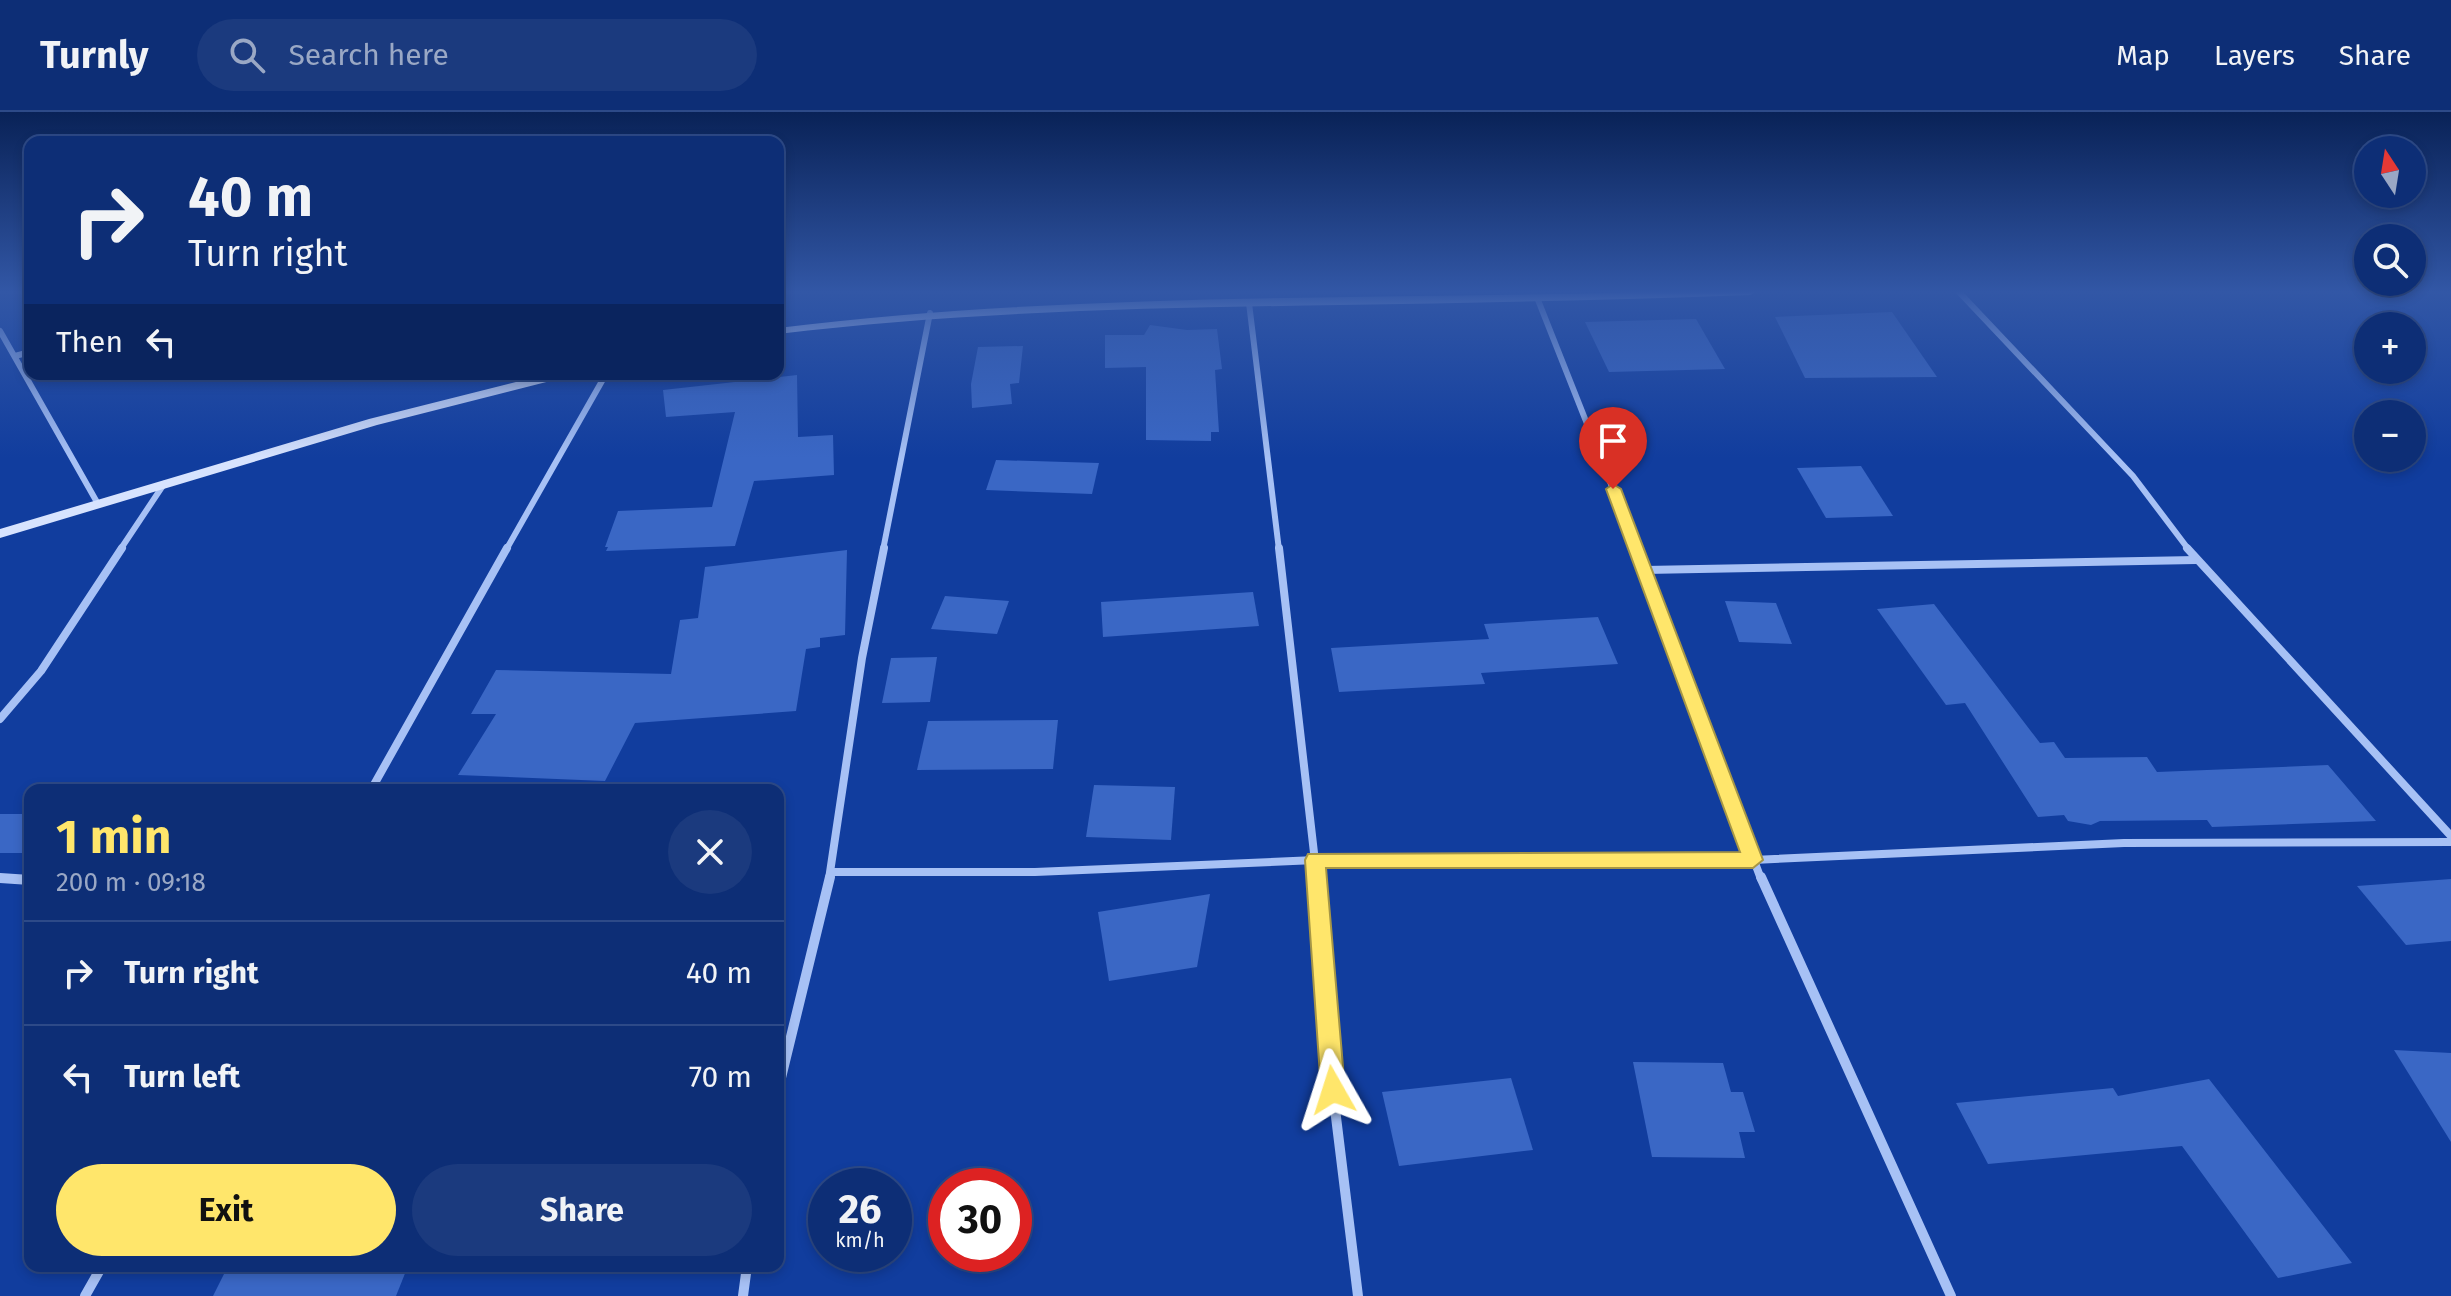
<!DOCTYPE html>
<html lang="en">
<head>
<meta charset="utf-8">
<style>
	body { margin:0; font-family:"Fira Sans",sans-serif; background:#1b3a7e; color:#f1f3f6; height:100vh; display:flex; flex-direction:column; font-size:30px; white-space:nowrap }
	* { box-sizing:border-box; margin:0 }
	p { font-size:26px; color:#9aa8c5 }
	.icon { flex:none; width:44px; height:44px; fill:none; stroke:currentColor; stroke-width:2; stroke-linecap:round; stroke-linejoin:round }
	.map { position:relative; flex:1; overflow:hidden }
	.side { position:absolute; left:24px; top:672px; width:760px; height:488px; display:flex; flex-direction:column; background:#0d2e76; border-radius:16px; box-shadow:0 4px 12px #0003,0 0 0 2px #2d4a88 }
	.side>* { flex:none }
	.top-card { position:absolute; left:24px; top:24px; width:760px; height:244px; border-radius:16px; box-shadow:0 4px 12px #0003,0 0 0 2px #2d4a88; background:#0d2e76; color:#f1f3f6; overflow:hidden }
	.needle { width:52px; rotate:348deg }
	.controls { position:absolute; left:2354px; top:24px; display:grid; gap:16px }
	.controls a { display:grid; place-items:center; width:72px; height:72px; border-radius:50%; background:#0d2e76; box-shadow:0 4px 12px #0003,0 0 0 2px #2d4a88; font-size:40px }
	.speed { position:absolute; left:808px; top:1056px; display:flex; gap:16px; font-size:40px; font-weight:700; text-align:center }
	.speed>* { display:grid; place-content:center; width:104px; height:104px; border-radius:50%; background:#0d2e76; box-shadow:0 4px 12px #0003,0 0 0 2px #2d4a88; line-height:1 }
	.speed small { font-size:20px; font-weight:400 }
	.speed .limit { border:12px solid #d22; background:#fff; color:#111 }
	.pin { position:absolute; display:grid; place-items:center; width:68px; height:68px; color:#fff; margin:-82px -34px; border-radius:50% 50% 50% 0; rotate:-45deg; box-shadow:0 0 8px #0007 }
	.pin .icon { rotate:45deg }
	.me { position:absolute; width:88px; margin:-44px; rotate:354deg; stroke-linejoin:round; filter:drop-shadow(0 0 6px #0008) }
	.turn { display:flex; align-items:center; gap:28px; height:168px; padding:0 32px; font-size:36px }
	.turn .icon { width:104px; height:104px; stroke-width:2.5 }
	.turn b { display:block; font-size:56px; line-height:68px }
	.then { display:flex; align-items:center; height:76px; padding:0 32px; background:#0003; gap:16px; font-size:30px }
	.round { display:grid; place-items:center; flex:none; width:84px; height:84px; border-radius:42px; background:#1b3a7e }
	.summary { display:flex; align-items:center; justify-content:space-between; height:136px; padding:0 32px }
	h1 { font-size:48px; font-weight:700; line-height:60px; color:#ffe66b }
	.cta { display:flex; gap:16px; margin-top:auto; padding:16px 32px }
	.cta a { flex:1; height:92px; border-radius:48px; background:#ffe66b; color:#111; font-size:32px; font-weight:700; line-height:92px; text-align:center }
	.cta a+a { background:#1b3a7e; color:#f1f3f6 }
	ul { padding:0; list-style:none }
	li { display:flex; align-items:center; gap:24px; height:104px; padding:0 32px; border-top:2px solid #2d4a88 }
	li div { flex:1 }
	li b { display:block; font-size:30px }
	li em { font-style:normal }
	header { display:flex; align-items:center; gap:48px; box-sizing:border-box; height:112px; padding:0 40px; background:#0d2e76; border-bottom:2px solid #2d4a88 }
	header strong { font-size:38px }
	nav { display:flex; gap:44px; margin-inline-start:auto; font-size:28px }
	.search { width:560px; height:72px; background:#1b3a7e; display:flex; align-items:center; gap:20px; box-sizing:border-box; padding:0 28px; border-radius:44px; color:#9aa8c5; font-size:30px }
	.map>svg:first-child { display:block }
</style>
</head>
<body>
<header>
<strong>Turnly</strong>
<div class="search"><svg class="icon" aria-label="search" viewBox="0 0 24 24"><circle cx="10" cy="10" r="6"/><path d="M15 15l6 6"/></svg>Search here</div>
<nav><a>Map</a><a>Layers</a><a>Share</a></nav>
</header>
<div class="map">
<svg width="2451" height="1184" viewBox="0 0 2451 1184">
	<rect width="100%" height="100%" fill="#113d9e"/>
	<g fill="#3a67c5">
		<path d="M1892,200L1937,265L1805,266L1775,205Z"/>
		<path d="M1696,207L1725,257L1609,260L1585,210Z"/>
		<path d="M1150,213L1187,218L1217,217L1222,257L1215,258L1219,320H1211V329L1146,328V255L1105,256V223H1144Z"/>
		<path d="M1023,234L1019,271L1010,272L1012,292L972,296L971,272L978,235Z"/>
		<path d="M797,263L798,325L833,323L834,363L754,369L735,434L606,439L608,435H605L618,399L712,395L735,300L666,305L663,278Z"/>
		<path d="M996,348L1099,351L1092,382L986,378Z"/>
		<path d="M1861,354L1893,404L1826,406L1797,356Z"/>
		<path d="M847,438L845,523L820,526V535L806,537L796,599L635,611L605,669L458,663L496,602H471L496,558L671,562L680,508L698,506L705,455Z"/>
		<path d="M1253,480L1259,514L1103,525L1101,490Z"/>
		<path d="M945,484L1009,489L997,522L931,517Z"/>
		<path d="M1725,489L1776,491L1792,532L1739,530Z"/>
		<path d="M1934,492L2040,631L2054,630L2065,646L2147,645L2157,660L2328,653L2376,709L2212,715L2207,708L2100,709L2091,713L2068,709L2064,703L2038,705L1965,591L1946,593L1877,497Z"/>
		<path d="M1598,505L1618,552L1481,561L1485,572L1339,580L1331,536L1489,527L1484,512Z"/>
		<path d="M937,545L930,590L882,591L891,546Z"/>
		<path d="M1058,608L1053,657L917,658L928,609Z"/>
		<path d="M1094,673L1175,675L1171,728L1086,725Z"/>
		<rect x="0" y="702" width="30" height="39"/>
		<path d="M2451,767V829L2406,833L2357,774Z"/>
		<path d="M1210,782L1197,855L1109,869L1098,800Z"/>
		<path d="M2394,938L2451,941V1030Z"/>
		<path d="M1633,950L1723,951L1731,980H1743L1755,1020H1739L1745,1046L1652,1045Z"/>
		<path d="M1511,966L1533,1038L1399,1054L1382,980Z"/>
		<path d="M2209,967L2352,1151L2278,1166L2182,1034L1988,1052L1956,991L2113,976L2118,984Z"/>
		<path d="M228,1154H408L396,1184H213Z"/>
	</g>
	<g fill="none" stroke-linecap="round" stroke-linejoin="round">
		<g stroke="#a7c1f5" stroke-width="6">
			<path d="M1959,180L2133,364L2189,438"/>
			<path d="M1538,188L1637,438"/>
			<path d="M1249,191L1279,438"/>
			<path d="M0,219L98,392"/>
			<path d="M15,244L30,240"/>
			<path d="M120,438L164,372"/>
			<path d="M506,438L606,262"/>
			<path d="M883,438L930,201"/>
		</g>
		<g stroke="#a7c1f5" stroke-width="8">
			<path d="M1279,436L1317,767"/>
			<path d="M1636,436L1761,767"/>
			<path d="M2187,436L2451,724"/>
			<path d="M1645,458L2196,448"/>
			<path d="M0,607L41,559L122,436"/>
			<path d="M371,678L507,436"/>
			<path d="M831,760H1035L1316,748H1753L2124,731L2451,730"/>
			<path d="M0,766L10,767"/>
			<path d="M829,767L862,546L884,436"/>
		</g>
		<g stroke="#a7c1f5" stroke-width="10">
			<path d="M1317,765L1329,948L1358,1184"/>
			<path d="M1761,765L1951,1184"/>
			<path d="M0,766L30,768"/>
			<path d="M778,978L830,765"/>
			<path d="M85,1184L102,1154"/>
			<path d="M743,1184L747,1154"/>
		</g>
		<g fill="#d7e3fe" fill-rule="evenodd">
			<path d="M1648,180H1756L1750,183C1613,188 1476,191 1339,193C1151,196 965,199 778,222V216C1067,180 1358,188 1648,180Z"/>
			<path d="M548,262H568L566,265L377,313L0,426V417L369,307Z"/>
		</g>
	</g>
	<linearGradient id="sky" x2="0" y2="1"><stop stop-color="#092257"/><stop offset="0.52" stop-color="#3257a6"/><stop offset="1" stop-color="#3257a6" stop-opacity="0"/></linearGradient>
	<rect width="2451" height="346" fill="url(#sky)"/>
	<path fill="#ffe66b" stroke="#a69646" stroke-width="2" d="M1613,372L1621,377L1763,748L1753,756H1326L1345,978L1341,985L1333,988L1325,985L1321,978L1305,748L1308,742L1740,740L1606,377Z"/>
</svg>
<div class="controls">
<a><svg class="needle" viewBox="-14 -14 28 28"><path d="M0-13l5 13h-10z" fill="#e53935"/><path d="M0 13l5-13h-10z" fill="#9aa8c5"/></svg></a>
<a><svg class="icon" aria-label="search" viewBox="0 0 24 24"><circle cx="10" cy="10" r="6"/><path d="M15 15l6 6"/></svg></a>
<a>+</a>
<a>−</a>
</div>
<div class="speed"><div>26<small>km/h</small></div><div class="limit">30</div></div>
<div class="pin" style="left:1613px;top:377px;background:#d93025"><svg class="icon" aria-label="arrive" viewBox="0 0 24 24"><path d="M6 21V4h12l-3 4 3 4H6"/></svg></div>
<svg class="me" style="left:1333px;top:978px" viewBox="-20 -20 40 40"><path d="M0-17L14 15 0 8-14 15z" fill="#ffe66b" stroke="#fff" stroke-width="4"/></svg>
<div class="top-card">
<div class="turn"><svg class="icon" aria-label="right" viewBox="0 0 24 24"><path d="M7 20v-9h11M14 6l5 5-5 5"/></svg><div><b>40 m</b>Turn right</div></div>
<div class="then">Then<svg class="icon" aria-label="left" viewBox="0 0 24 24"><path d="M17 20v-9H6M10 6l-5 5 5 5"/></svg></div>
</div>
<section class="side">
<div class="summary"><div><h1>1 min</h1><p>200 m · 09:18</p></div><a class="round"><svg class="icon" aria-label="close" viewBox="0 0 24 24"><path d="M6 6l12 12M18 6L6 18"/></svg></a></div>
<ul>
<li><svg class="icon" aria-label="right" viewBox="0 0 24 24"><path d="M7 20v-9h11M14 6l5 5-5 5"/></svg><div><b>Turn right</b></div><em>40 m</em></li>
<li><svg class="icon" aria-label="left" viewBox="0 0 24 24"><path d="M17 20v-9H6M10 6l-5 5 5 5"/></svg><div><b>Turn left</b></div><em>70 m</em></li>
</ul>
<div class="cta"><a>Exit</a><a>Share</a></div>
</section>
</div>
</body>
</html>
